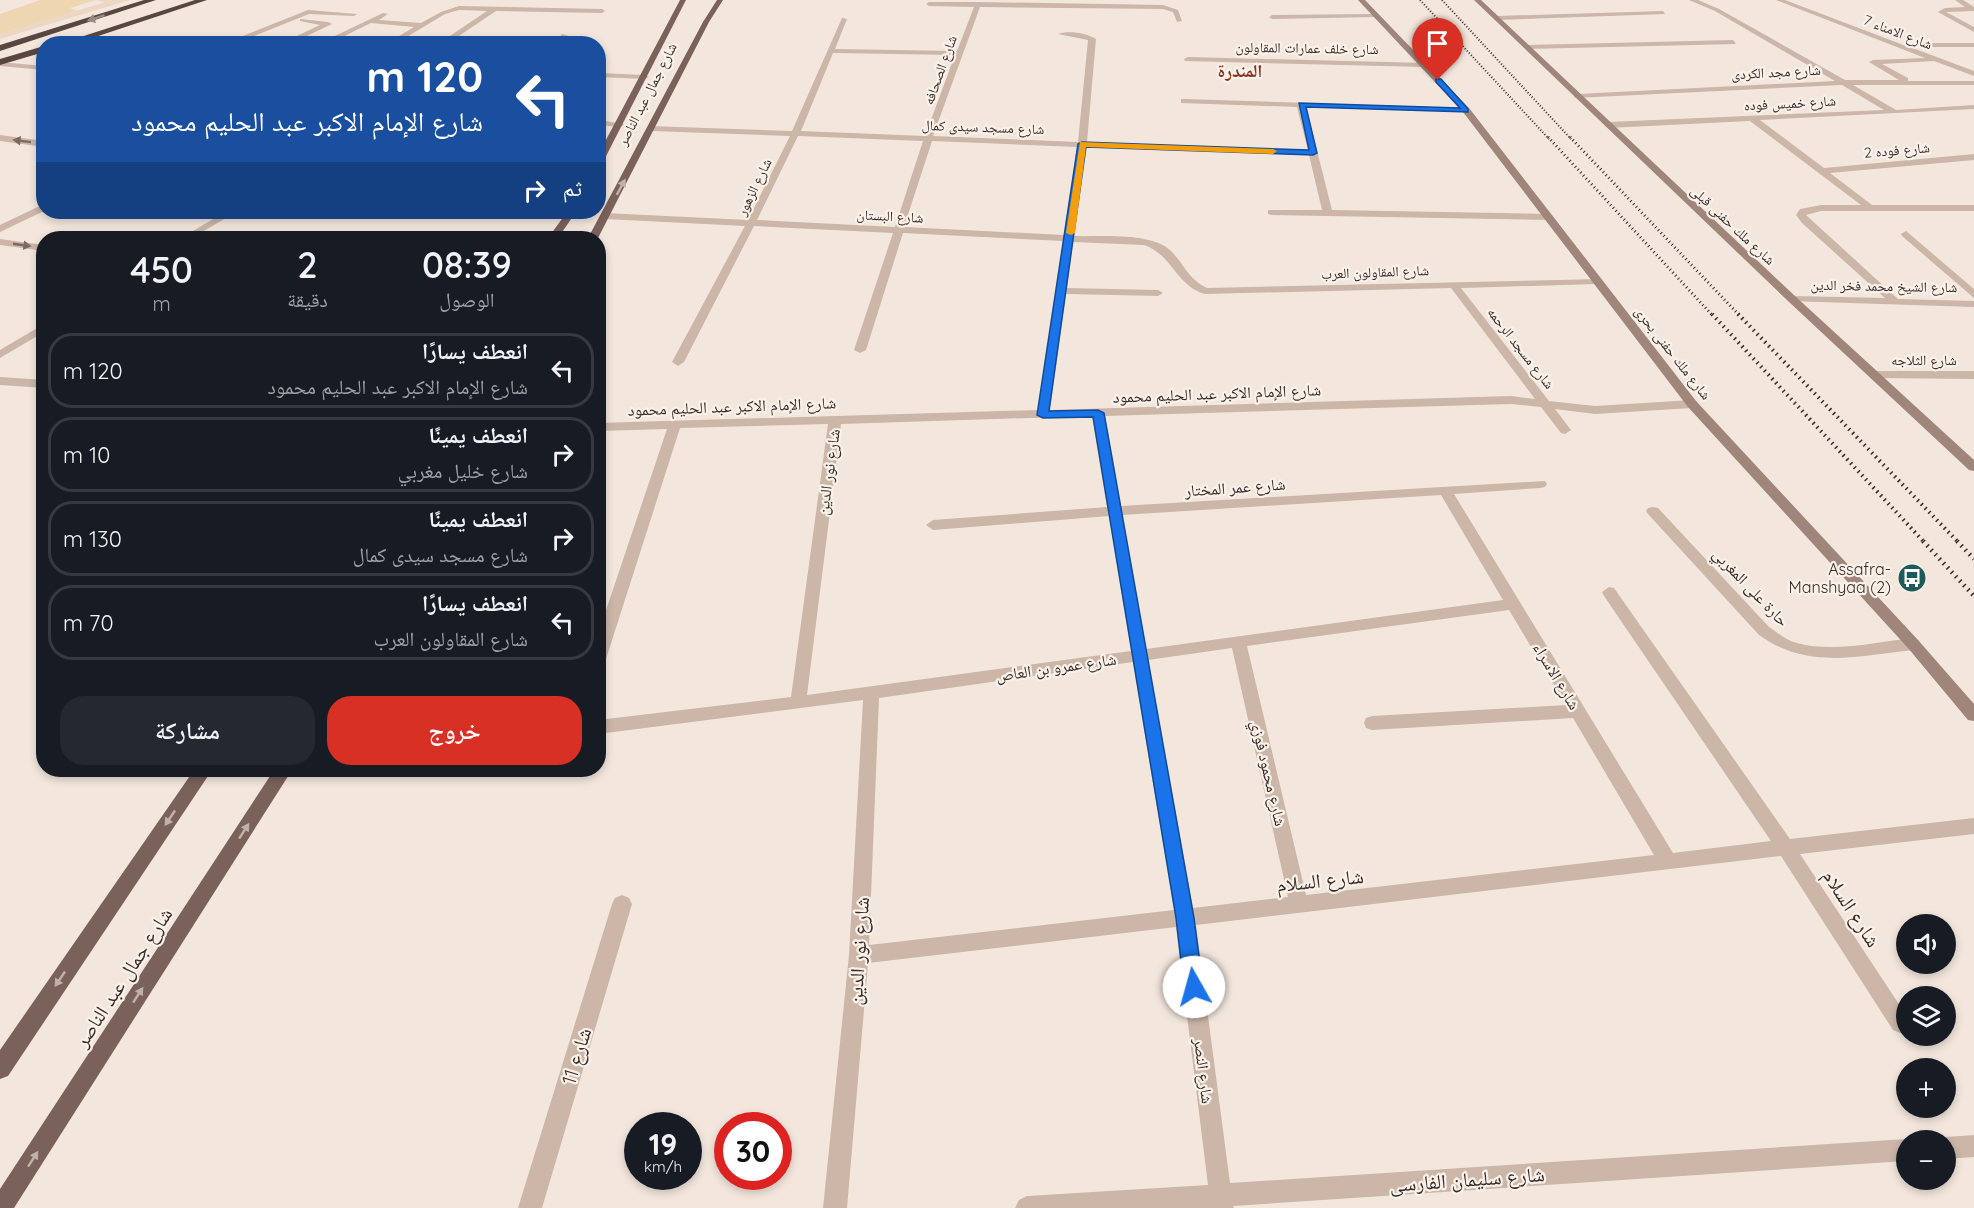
<!DOCTYPE html>
<html lang="ar">
<head>
<meta charset="utf-8">
<style>
	body { margin:0; font-family:Quicksand,"Noto Naskh Arabic",sans-serif; background:#242831; color:#f1f3f6; direction:rtl; height:100vh; display:flex; flex-direction:column; font-size:22px; white-space:nowrap }
	* { box-sizing:border-box; margin:0 }
	p { font-size:20px; color:#9ea1a6 }
	.icon { flex:none; width:33px; height:33px; fill:none; stroke:currentColor; stroke-width:2; stroke-linecap:round; stroke-linejoin:round }
	.map { position:relative; flex:1; overflow:hidden; direction:ltr }
	.side { position:absolute; left:36px; top:231px; width:570px; height:546px; display:flex; flex-direction:column; background:#171b24; border-radius:24px; box-shadow:0 3px 9px #0003; direction:rtl }
	.side>* { flex:none }
	.hud { position:absolute; left:36px; top:36px; width:570px; height:183px; border-radius:24px; box-shadow:0 3px 9px #0003; direction:rtl; background:#1a4fa0; color:#fff; overflow:hidden }
	.controls { position:absolute; left:1896px; top:914px; display:grid; gap:12px }
	.controls a { display:grid; place-items:center; width:60px; height:60px; border-radius:50%; background:#171b24; box-shadow:0 3px 9px #0003; font-size:30px }
	.speed { position:absolute; left:624px; top:1112px; display:flex; gap:12px; font-size:30px; font-weight:700; text-align:center }
	.speed>* { display:grid; place-content:center; width:78px; height:78px; border-radius:50%; background:#171b24; box-shadow:0 3px 9px #0003; line-height:1 }
	.speed small { font-size:15px; font-weight:400 }
	.speed .limit { border:9px solid #d22; background:#fff; color:#111 }
	.pin { position:absolute; display:grid; place-items:center; width:51px; height:51px; color:#fff; margin:-62px -26px; border-radius:50% 50% 50% 0; rotate:-45deg; box-shadow:0 0 6px #0007 }
	.pin .icon { rotate:45deg }
	.me { position:absolute; width:66px; margin:-33px; rotate:353deg; stroke-linejoin:round; filter:drop-shadow(0 0 4px #0008) }
	.turn { display:flex; align-items:center; gap:21px; height:126px; padding:0 24px; font-size:27px }
	.turn .icon { width:78px; height:78px; stroke-width:2.5 }
	.turn b { display:block; font-size:42px; line-height:51px }
	.then { display:flex; align-items:center; height:57px; padding:0 24px; background:#0003; gap:12px; font-size:22px }
	.eta { display:flex; justify-content:space-evenly; align-items:center; height:102px; text-align:center }
	.eta b { font-size:36px; font-weight:600; line-height:42px }
	.button { display:flex; gap:12px; margin-top:auto; padding:12px 24px }
	.button a { flex:1; height:69px; border-radius:24px; background:#d93025; color:#fff; font-size:24px; font-weight:600; line-height:69px; text-align:center }
	.button a+a { background:#242831; color:#f1f3f6 }
	ul { padding:0; list-style:none }
	li { display:flex; align-items:center; gap:18px; height:75px; margin:0 12px 9px; padding:0 12px; border:3px solid #363941; border-radius:24px }
	li div { flex:1 }
	li b { display:block; font-size:22px }
	li em { font-style:normal }
	.map>svg:first-child { display:block }
</style>
</head>
<body>
<div class="map">
<svg width="1974" height="1208" viewBox="0 0 1974 1208">
	<rect width="100%" height="100%" fill="#f3e7dd"/>
	<path fill="#eed6b3" d="M40,0H112L105,2L96,0L70,8L77,11L0,34V14Z"/>
	<path fill="#ebd7c4" d="M112,0H130L0,39V34Z"/>
	<g fill="none" stroke-linecap="round" stroke-linejoin="round">
		<g fill="#cbb6a8" fill-rule="evenodd">
			<path d="M1689,0H1698L1719,9L1845,80H1899L1869,62L1873,60L1925,58L1776,0H1785L1906,46L1909,43H1974V47H1910L1974,71V76L1934,61L1882,64L1908,78V81H1974V85H1853L1896,110L1974,105V109L1760,120L1824,168L1974,154V160L1830,173L1872,205H1974V211H1821L1806,215L1898,299L1974,301V307L1788,301V297L1792,296L1885,298L1802,223L1796,215L1800,209L1821,205H1861L1750,121L1608,128L1604,125L1608,122L1884,110L1842,85L1575,98L1574,96L1578,94L1835,81L1715,11Z"/>
			<path d="M1955,0H1963L1974,7V11L1946,12L1974,27V32L1938,12L1945,8L1965,7Z"/>
			<path d="M978,2L1163,5L1178,10L1182,21L1177,22L1173,12L1163,9L980,7L933,136L1078,142L1088,40L1058,34C1069,30 1086,33 1096,39L1087,142L1308,150L1297,107L1181,103V99H1184L1466,108L1470,110L1469,112L1306,107L1332,210L1549,214L1554,217L1549,220L1271,215L1268,214V210H1322L1309,155L1086,147L1074,236C1100,237 1152,232 1171,251C1185,265 1187,278 1207,288L1601,279V283L1597,284L1461,288L1549,401L1595,406L1692,400L1698,404L1692,408L1595,414L1555,409L1571,430L1565,434L1561,433L1541,407L1511,404L1105,416L1121,506L1545,481L1547,484L1545,487L1540,488L1454,494L1673,853L1771,841L1604,596L1602,592L1609,587L1614,588L1790,839L1974,818V834L1800,854L1906,1015V1031L1900,1033L1893,1030L1781,856L1196,925L1230,1183L1906,1139L1909,1140H1906V1161L1233,1206L1234,1208H1015L1019,1200L1027,1196L1208,1185L1176,927L868,963L847,1208H823L849,955L863,700L598,734V720L791,697L828,424L680,428L606,659L604,663L598,665V634L667,429L598,431V423L1038,410L1063,241L903,233L866,350L860,353L854,350L893,233L754,226L684,362L678,366L672,362L745,226L605,219L600,216L605,213L748,220L790,136L652,131L649,130V126L792,131L842,18L847,19L835,49L957,51L974,7L929,6L926,4L929,2ZM833,53L955,55L925,136L801,131ZM798,136L923,141L895,227L757,220ZM932,141L1077,147L1064,235L904,227ZM1073,242L1144,245C1172,254 1176,286 1205,294L1451,288L1535,399L1511,396L1050,410L1066,294L1158,296L1163,293L1158,290L1067,288ZM1092,416L1107,507L933,520L926,525L933,530L1109,516L1131,651L807,695L841,424ZM1441,495L1503,600L1146,649L1122,515ZM1509,610L1566,705L1372,716L1366,718L1364,723L1366,728L1372,730L1573,718L1654,855L1306,895L1247,646ZM1232,648L1288,897L1193,908L1148,660ZM1133,662L1174,910L869,945L879,698Z"/>
			<path d="M459,6L602,9L605,11L602,13L496,11L447,44H438L487,11L459,10L445,14L395,44H386L414,27L371,23L328,44H318L383,13L388,14L379,20L421,23L441,12Z"/>
			<path d="M308,10L357,14L354,16L309,14L234,44H223Z"/>
			<path d="M1663,11L1665,14L1496,20L1493,18L1496,16Z"/>
			<path d="M1375,14L1377,17L1272,19L1269,17L1272,15Z"/>
			<path d="M300,19L328,22L332,24L290,44H280L320,25L300,21Z"/>
			<path d="M562,34L569,36L561,44H553Z"/>
			<path d="M1733,40L1736,44L1527,49L1523,47L1527,45Z"/>
			<path d="M1188,57L1425,63L1429,65L1425,67L1185,61L1184,59Z"/>
			<path d="M0,62L44,66V70L0,66Z"/>
			<path d="M598,73L645,75L649,77L645,79L598,77Z"/>
			<path d="M598,120L625,124L621,127L598,125Z"/>
			<path d="M0,135L44,141V147L0,141Z"/>
			<path d="M44,204V211L0,232V225Z"/>
			<path d="M225,212H236L192,238H181Z"/>
			<path d="M1906,231L1974,289V298L1902,236L1901,234Z"/>
			<path d="M0,239L44,245V251L0,245Z"/>
			<path d="M44,324V332L0,358V350Z"/>
			<path d="M1875,371H1974V379L1871,378L1869,375Z"/>
			<path d="M0,377L44,380V388L0,385Z"/>
			<path d="M1653,507L1658,508L1769,627C1778,633 1787,641 1797,643C1833,653 1877,642 1913,638L1918,640L1921,644L1918,648L1913,650C1857,656 1807,670 1759,635L1648,514L1646,511L1648,508Z"/>
			<path d="M622,895L629,898L632,904L542,1208H518L612,904L615,898Z"/>
			<path d="M1974,1135V1157L1946,1159V1140H1938L1946,1137Z"/>
		</g>
		<g fill="#9f857a" fill-rule="evenodd">
			<path d="M1358,0H1365L1469,108L1696,401L1918,640L1974,704V721L1968,720L1908,648L1688,407L1463,112Z"/>
			<path d="M1474,0H1481L1796,297L1974,460V471L1969,470L1788,301Z"/>
		</g>
		<g fill="#7a625a" fill-rule="evenodd">
			<path d="M680,0H686L602,164L598,167V155Z"/>
			<path d="M717,0H723L709,22L598,238H588L703,22Z"/>
			<path d="M567,212H576L558,238H548Z"/>
			<path d="M194,770H212L8,1076L0,1079V1050Z"/>
			<path d="M274,770H292L14,1208H0V1189Z"/>
		</g>
		<g fill="#594640" fill-rule="evenodd">
			<path d="M144,0H156L0,51V45Z"/>
			<path d="M195,0H207L74,44H59Z"/>
			<path d="M44,46V52L0,65V59Z"/>
		</g>
		<g stroke="#382c29" stroke-width="2" stroke-dasharray="1 2" stroke-linecap="butt">
			<path d="M1420,0L1549,139"/>
			<path d="M1442,0L1571,139"/>
		</g>
		<g stroke="#382c29" stroke-width="3" stroke-dasharray="1 3" stroke-linecap="butt">
			<path d="M1548,137L1713,316"/>
			<path d="M1570,137L1740,316"/>
		</g>
		<g stroke="#382c29" stroke-width="4" stroke-dasharray="1.5 4" stroke-linecap="butt">
			<path d="M1712,314L1925,543"/>
			<path d="M1738,314L1959,543"/>
		</g>
		<g stroke="#382c29" stroke-width="4.5" stroke-dasharray="1.5 4.5" stroke-linecap="butt">
			<path d="M1923,541L1974,596"/>
			<path d="M1957,541L1974,559"/>
		</g>
	</g>
	<defs><path id="oneway-solid" d="M-6-.8H1V-3.2L6.5 0L1 3.2V.8H-6Z" transform="scale(1.5)"/></defs>
	<use fill="#998a84" href="#oneway-solid" transform="translate(96 18) rotate(162)"/>
	<g fill="#7a6a62">
		<use href="#oneway-solid" transform="translate(22 141) rotate(-173)"/>
		<use href="#oneway-solid" transform="translate(22 245) rotate(8)"/>
	</g>
	<g fill="#c0b1a9">
		<use href="#oneway-solid" transform="translate(621 187) rotate(-62)"/>
		<use href="#oneway-solid" transform="translate(170 818) rotate(124)"/>
		<use href="#oneway-solid" transform="translate(244 831) rotate(-57)"/>
		<use href="#oneway-solid" transform="translate(60 979) rotate(124)"/>
		<use href="#oneway-solid" transform="translate(138 995) rotate(-57)"/>
		<use href="#oneway-solid" transform="translate(33 1159) rotate(-57)"/>
	</g>
	<path fill="#1a73e8" stroke="#114b97" stroke-width="1.5" d="M1436,79H1441L1468,109V112L1306,107L1317,153L1313,155L1086,147L1049,411L1098,410L1104,413L1194,918L1203,987L1200,994L1194,996L1187,994L1184,987L1176,918L1093,417L1043,418L1037,415L1078,144L1082,142L1309,150L1299,103L1460,108L1436,82Z"/>
	<path fill="#f59e0b" d="M1080,142L1273,149L1277,151L1273,154L1086,147L1075,233L1071,235L1066,233Z"/>
	<defs>
		<g id="bus-disc" transform="scale(1.5)"><circle r="9.5" fill="#1e5a5a" stroke="#faf1e9"/><path d="M-5-6H5V4H4V6H2V4H-2V6H-4V4H-5ZM-3.5-4V0h7V-4ZM-3.5 1.2v1.5H-2V1.2ZM2 1.2v1.5H3.5V1.2Z" fill="#fff"/></g>
	</defs>
	<g fill-rule="evenodd">
		<use href="#bus-disc" x="1912" y="578"/>
	</g>
	<g text-anchor="middle" dominant-baseline="central" stroke-width="4.5" stroke-linejoin="round" paint-order="stroke">
		<g font-size="14" fill="#382c29" stroke="#faf1e9">
			<text transform="translate(1898 32) rotate(21)">شارع الامناء 7</text>
			<text transform="translate(1307 48) rotate(1)">شارع خلف عمارات المقاولون</text>
			<text transform="translate(940 70) rotate(-70)">شارع الصحافه</text>
			<text transform="translate(1776 72) rotate(-3)">شارع مجد الكردى</text>
			<text transform="translate(647 94) rotate(-63)">شارع جمال عبد الناصر</text>
			<text transform="translate(1790 103) rotate(-3)">شارع خميس فوده</text>
			<text transform="translate(983 127) rotate(2)">شارع مسجد سيدى كمال</text>
			<text transform="translate(1897 150) rotate(-5)">شارع فوده 2</text>
			<text transform="translate(754 187) rotate(-64)">شارع الزهور</text>
			<text transform="translate(890 216) rotate(3)">شارع البستان</text>
			<text transform="translate(1733 225) rotate(43)">شارع ملك حفنى قبلى</text>
			<text transform="translate(1375 272) rotate(-2)">شارع المقاولون العرب</text>
			<text transform="translate(1884 286) rotate(1)">شارع الشيخ محمد فخر الدين</text>
			<text transform="translate(1521 348) rotate(52)">شارع مسجد الرحمه</text>
			<text transform="translate(1673 353) rotate(52)">شارع ملك حفنى بحرى</text>
			<text x="1924" y="360">شارع الثلاجه</text>
		</g>
		<g font-size="16" fill="#382c29" stroke="#faf1e9">
			<text transform="translate(1217 393) rotate(-2)">شارع الإمام الاكبر عبد الحليم محمود</text>
			<text transform="translate(732 406) rotate(-2)">شارع الإمام الاكبر عبد الحليم محمود</text>
			<text transform="translate(828 472) rotate(-82)">شارع نور الدين</text>
			<text transform="translate(1235 487) rotate(-4)">شارع عمر المختار</text>
			<text transform="translate(1751 587) rotate(46)">حارة على المغربي</text>
			<text transform="translate(1056 667) rotate(-8)">شارع عمرو بن العاص</text>
			<text transform="translate(1557 676) rotate(59)">شارع الاسراء</text>
			<text transform="translate(1269 773) rotate(77)">شارع محمود فوزي</text>
			<text transform="translate(1204 1071) rotate(83)">شارع النصر</text>
		</g>
		<g font-size="16" fill="#382c29" stroke="#faf1e9" text-anchor="end">
			<text x="1891" y="569">Assafra-<tspan x="1891" dy="18">Manshyaa (2)</tspan></text>
		</g>
		<g font-size="18" font-weight="bold" fill="#883321" stroke="#faf1e9">
			<text x="1240" y="70">المندرة</text>
		</g>
		<g font-size="20" fill="#382c29" stroke="#faf1e9">
			<text transform="translate(1320 880) rotate(-6)">شارع السلام</text>
			<text transform="translate(1852 908) rotate(57)">شارع السلام</text>
			<text transform="translate(858 951) rotate(-86)">شارع نور الدين</text>
			<text transform="translate(123 977) rotate(-57)">شارع جمال عبد الناصر</text>
			<text transform="translate(576 1056) rotate(-73)">شارع 11</text>
			<text transform="translate(1467 1179) rotate(-4)">شارع سليمان الفارسى</text>
		</g>
	</g>
</svg>
<div class="controls">
<a><svg class="icon" aria-label="sound" viewBox="0 0 24 24"><path d="M4 9h4l5-4v14l-5-4H4zM17 9q2 3 0 6"/></svg></a>
<a><svg class="icon" aria-label="layers" viewBox="0 0 24 24"><path d="M12 4l9 5-9 5-9-5zM3 14l9 5 9-5"/></svg></a>
<a>+</a>
<a>−</a>
</div>
<div class="speed"><div>19<small>km/h</small></div><div class="limit">30</div></div>
<div class="pin" style="left:1438px;top:80px;background:#d93025"><svg class="icon" aria-label="arrive" viewBox="0 0 24 24"><path d="M6 21V4h12l-3 4 3 4H6"/></svg></div>
<svg class="me" style="left:1194px;top:987px" viewBox="-20 -20 40 40"><circle r="19" fill="#fff"/><path d="M0-13L10 11 0 6-10 11z" fill="#1a73e8"/></svg>
<div class="hud">
<div class="turn"><svg class="icon" aria-label="left" viewBox="0 0 24 24"><path d="M17 20v-9H6M10 6l-5 5 5 5"/></svg><div><b>120 m</b>شارع الإمام الاكبر عبد الحليم محمود</div></div>
<div class="then">ثم<svg class="icon" aria-label="right" viewBox="0 0 24 24"><path d="M7 20v-9h11M14 6l5 5-5 5"/></svg></div>
</div>
<section class="side">
<div class="eta">
<div><b>08:39</b><p>الوصول</p></div>
<div><b>2</b><p>دقيقة</p></div>
<div><b>450</b><p>m</p></div>
</div>
<ul>
<li><svg class="icon" aria-label="left" viewBox="0 0 24 24"><path d="M17 20v-9H6M10 6l-5 5 5 5"/></svg><div><b>انعطف يسارًا</b><p>شارع الإمام الاكبر عبد الحليم محمود</p></div><em>120 m</em></li>
<li><svg class="icon" aria-label="right" viewBox="0 0 24 24"><path d="M7 20v-9h11M14 6l5 5-5 5"/></svg><div><b>انعطف يمينًا</b><p>شارع خليل مغربي</p></div><em>10 m</em></li>
<li><svg class="icon" aria-label="right" viewBox="0 0 24 24"><path d="M7 20v-9h11M14 6l5 5-5 5"/></svg><div><b>انعطف يمينًا</b><p>شارع مسجد سيدى كمال</p></div><em>130 m</em></li>
<li><svg class="icon" aria-label="left" viewBox="0 0 24 24"><path d="M17 20v-9H6M10 6l-5 5 5 5"/></svg><div><b>انعطف يسارًا</b><p>شارع المقاولون العرب</p></div><em>70 m</em></li>
</ul>
<div class="button"><a>خروج</a><a>مشاركة</a></div>
</section>
</div>
</body>
</html>
